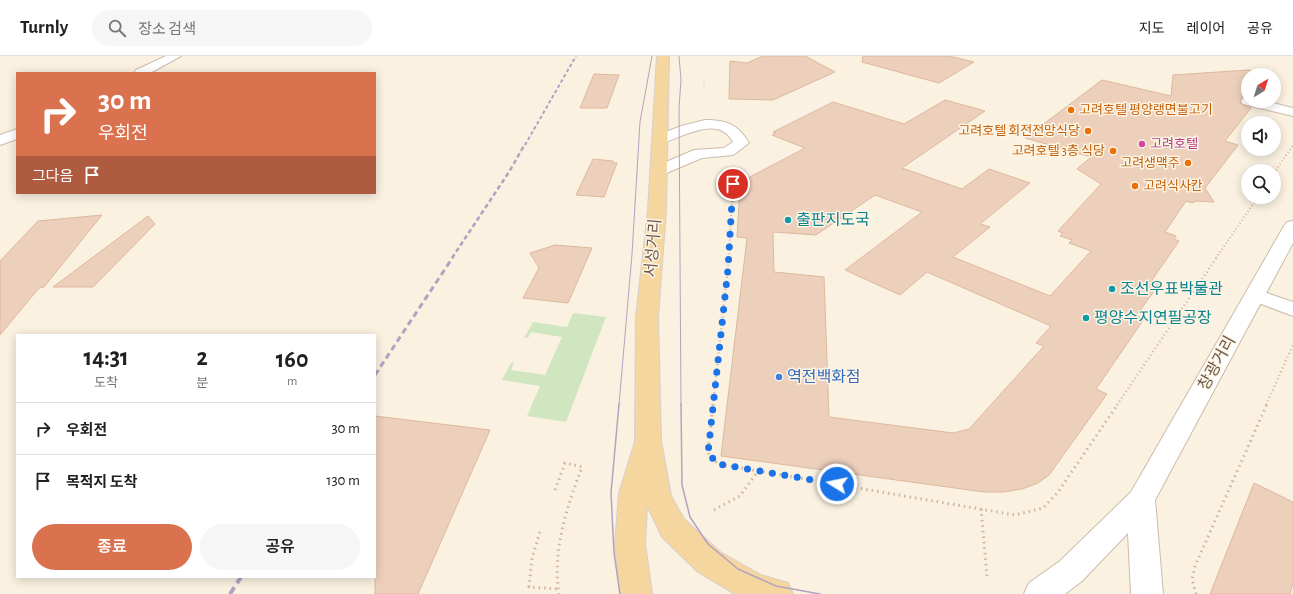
<!DOCTYPE html>
<html lang="ko">
<head>
<meta charset="utf-8">
<style>
	body { margin:0; font-family:"Alegreya Sans","Noto Sans KR",sans-serif; background:#f6f6f6; color:#202124; height:100vh; display:flex; flex-direction:column; font-size:15px; white-space:nowrap }
	* { box-sizing:border-box; margin:0 }
	p { font-size:13px; color:#757577 }
	.icon { flex:none; width:22px; height:22px; fill:none; stroke:currentColor; stroke-width:2; stroke-linecap:round; stroke-linejoin:round }
	.map { position:relative; flex:1; overflow:hidden }
	.side { position:absolute; left:16px; top:278px; width:360px; height:244px; display:flex; flex-direction:column; background:#fff; border-radius:0px; box-shadow:0 2px 10px #0003 }
	.side>* { flex:none }
	.banner { position:absolute; left:16px; top:16px; width:360px; height:122px; border-radius:0px; box-shadow:0 2px 10px #0003; background:#db724f; color:#fff; overflow:hidden }
	.needle { width:26px; rotate:38deg }
	.tools { position:absolute; left:1241px; top:12px; display:grid; gap:8px }
	.tools a { display:grid; place-items:center; width:40px; height:40px; border-radius:50%; background:#fff; box-shadow:0 2px 10px #0003; font-size:20px }
	.pin { position:absolute; display:grid; place-items:center; width:34px; height:34px; color:#fff; margin:-17px; border:2px solid #fff; border-radius:50%; box-shadow:0 1px 4px #0007 }
	.me { position:absolute; width:44px; margin:-22px; rotate:280deg; stroke-linejoin:round; filter:drop-shadow(0 0 3px #0008) }
	.turn { display:flex; align-items:center; gap:14px; height:84px; padding:0 16px; font-size:18px }
	.turn .icon { width:52px; height:52px; stroke-width:2.5 }
	.turn b { display:block; font-size:28px; line-height:34px }
	.then { display:flex; align-items:center; height:38px; padding:0 16px; background:#0003; gap:8px; font-size:15px }
	.eta { display:flex; justify-content:space-evenly; align-items:center; height:68px; text-align:center }
	.eta b { font-size:24px; font-weight:600; line-height:28px }
	.cta { display:flex; gap:8px; margin-top:auto; padding:8px 16px }
	.cta a { flex:1; height:46px; border-radius:24px; background:#db724f; color:#fff; font-size:16px; font-weight:600; line-height:46px; text-align:center }
	.cta a+a { background:#f6f6f6; color:#202124 }
	ul { padding:0; list-style:none }
	li { display:flex; align-items:center; gap:12px; height:52px; padding:0 16px; border-top:1px solid #e0e0e0 }
	li div { flex:1 }
	li b { display:block; font-size:15px }
	li em { font-style:normal }
	header { display:flex; align-items:center; gap:24px; box-sizing:border-box; height:56px; padding:0 20px; background:#fff; border-bottom:1px solid #e0e0e0 }
	header strong { font-size:19px }
	nav { display:flex; gap:22px; margin-inline-start:auto; font-size:14px }
	.search { width:280px; height:36px; background:#f6f6f6; display:flex; align-items:center; gap:10px; box-sizing:border-box; padding:0 14px; border-radius:22px; color:#757577; font-size:15px }
	.map>svg:first-child { display:block }
</style>
</head>
<body>
<header>
<strong>Turnly</strong>
<div class="search"><svg class="icon" aria-label="search" viewBox="0 0 24 24"><circle cx="10" cy="10" r="6"/><path d="M15 15l6 6"/></svg>장소 검색</div>
<nav><a>지도</a><a>레이어</a><a>공유</a></nav>
</header>
<div class="map">
<svg width="1293" height="538" viewBox="0 0 1293 538">
	<rect width="100%" height="100%" fill="#faf1e1"/>
	<path fill="#cfe6c1" d="M573,257L606,261L566,366L527,360L540,330L502,324L511,307H514L511,314L545,319L562,281L531,276L528,282H524L533,266L567,271Z"/>
	<g fill="#edd0bb" stroke="#deb89d" fill-rule="evenodd">
		<path d="M763,0H805L835,16L773,44L729,43L730,5L747,7Z"/>
		<path d="M863,0H949L974,6L939,27L862,6Z"/>
		<path d="M1248,14L1269,19H1248V40L1242,41L1240,46L1243,49L1251,52L1225,85L1238,89L1205,132L1214,146L1195,145L1193,147L1186,145L1165,176L1176,180L1174,183L1179,185L1152,224L1160,227L1136,260L1144,263L1096,333L1107,338L1049,419L1038,427L1022,433L1004,436H984L721,400L747,182L737,181L740,132L742,128L750,121L805,92L772,79L776,77L773,76L833,46L904,68L945,44L985,55L902,112L962,133L989,113L1030,127L980,168L990,171L953,201L1050,240L1091,195L1069,187L1072,184L1060,180L1063,177L1058,175L1101,128L1077,113L1091,101L1025,82L1102,24L1171,40L1173,19ZM875,139L922,156L845,214L900,239L927,216L1051,270L1036,287L1044,290L969,373L953,377L829,361L824,221L774,216L773,176L816,179Z"/>
		<path d="M594,18L619,19L607,52H580Z"/>
		<path d="M593,103L613,105V107H617L604,141L576,139Z"/>
		<path d="M102,159L44,231L39,232L0,279V205L38,165Z"/>
		<path d="M148,160L155,168L93,231H53Z"/>
		<path d="M555,189L592,192L568,247L523,242L539,212L530,197Z"/>
		<path d="M375,360L490,374L418,538H375Z"/>
		<path d="M1254,427L1293,446V527L1290,538H1210Z"/>
	</g>
	<g fill="none" stroke-linecap="round" stroke-linejoin="round">
		<g stroke="#ccbbac" stroke-width="2">
			<g id="minor">
				<path d="M166,0H181L150,17H134L136,14Z"/>
				<path d="M705,64C726,64 738,68 749,87L733,99L702,102L664,118L658,120L652,118L650,115L652,112L694,94L724,92L733,86C718,57 680,83 659,88L654,87L652,84L654,81L681,70Z"/>
				<path d="M17,73V83L0,89V79Z"/>
				<path d="M1255,233L1293,246V260L1248,243L1245,239L1248,235Z"/>
			</g>
		</g>
		<g stroke="#ccbbac" stroke-width="2">
			<path id="tertiary" d="M1248,41V45H1265L1293,52V60L1243,48L1241,45L1243,42Z"/>
		</g>
		<g stroke="#cebba9" stroke-width="2">
			<path id="secondary" d="M1293,165V187L1155,444L1163,538H1131L1128,477L1082,525L1065,538H1024L1029,527L1060,505L1131,436L1284,170L1287,166Z"/>
		</g>
		<g stroke="#d7d0cc" stroke-width="2">
			<path id="primary" d="M657,0H669L666,155L658,261L661,385L671,440L684,463L720,496L761,519L788,527L793,538H735L698,516L662,481L647,449L645,488L652,538H620L615,488L619,437L635,386L636,261L648,155Z"/>
		</g>
		<path stroke="#d1b49f" stroke-width="1.5" stroke-dasharray="0.5 2" stroke-linecap="butt" d="M704,26V36"/>
		<g stroke="#d1b49f" stroke-width="2" stroke-dasharray="1 2.5" stroke-linecap="butt">
			<path d="M1274,117L1293,89"/>
			<path d="M729,202L733,128"/>
			<path d="M1216,202L1258,141"/>
		</g>
		<g stroke="#d1b49f" stroke-width="2.5" stroke-dasharray="1 3" stroke-linecap="butt">
			<path d="M713,349L729,201"/>
			<path d="M1117,349L1217,201"/>
			<path d="M1266,349L1293,289"/>
		</g>
		<g stroke="#d1b49f" stroke-width="3" stroke-dasharray="1.5 4" stroke-linecap="butt">
			<path d="M713,348L708,397L718,408L1015,459L1043,452L1058,436L1118,348"/>
			<path d="M555,434L565,407L582,411C567,451 552,494 559,538"/>
			<path d="M981,453L987,520"/>
			<path d="M714,454L740,440L758,415"/>
			<path d="M540,476L532,502L529,531L558,533"/>
			<path d="M1196,538L1192,523L1195,510L1267,348"/>
		</g>
		<use href="#minor" fill="#fff" fill-rule="evenodd"/>
		<use href="#tertiary" fill="#fff" fill-rule="evenodd"/>
		<use href="#secondary" fill="#fff" fill-rule="evenodd"/>
		<use href="#primary" fill="#f4d69e" fill-rule="evenodd"/>
		<g stroke="#b4a2c1" stroke-width="1">
			<path d="M679,0L681,24L679,52L681,349"/>
			<path d="M619,349L632,198L640,66L652,0"/>
		</g>
		<g stroke="#b4a2c1" stroke-width="1.5">
			<path d="M619,348L611,437L614,497L620,538"/>
			<path d="M681,348L682,429L690,461L708,488L738,513L776,530L820,538"/>
		</g>
		<path stroke="#b4a2c1" stroke-width="2" stroke-dasharray="3.5 2.5" stroke-linecap="butt" d="M525,89L576,0"/>
		<path stroke="#b4a2c1" stroke-width="2.5" stroke-dasharray="4.5 3" stroke-linecap="butt" d="M452,202L509,116L525,88"/>
		<path stroke="#b4a2c1" stroke-width="3" stroke-dasharray="6 4" stroke-linecap="butt" d="M375,319L453,201"/>
		<path stroke="#b4a2c1" stroke-width="4" stroke-dasharray="8 5" stroke-linecap="butt" d="M230,538L241,521"/>
	</g>
	<g fill="none" stroke-linecap="round" stroke-linejoin="round">
		<path stroke="#1a73e8" stroke-width="7" stroke-dasharray="0 12.6" d="M733,128L728,213L708,397L718,408L837,428"/>
	</g>
	<g fill="#e8710a" stroke="#fdf5e6" stroke-width="1.5">
		<circle cx="1071" cy="54" r="4"/>
		<circle cx="1088" cy="75" r="4"/>
		<circle cx="1113" cy="95" r="4"/>
		<circle cx="1188" cy="107" r="4"/>
		<circle cx="1135" cy="130" r="4"/>
	</g>
	<circle fill="#d1479c" stroke="#fdf5e6" stroke-width="1.5" cx="1142" cy="88" r="4"/>
	<g fill="#0f9aa8" stroke="#fdf5e6" stroke-width="1.5">
		<circle cx="788" cy="164" r="4"/>
		<circle cx="1112" cy="233" r="4"/>
		<circle cx="1086" cy="262" r="4"/>
	</g>
	<circle fill="#3f7fe0" stroke="#fdf5e6" stroke-width="1.5" cx="779" cy="321" r="4"/>
	<g text-anchor="middle" dominant-baseline="central" stroke-width="3" stroke-linejoin="round" paint-order="stroke">
		<g font-size="13" fill="#c56008" stroke="#fdf5e6" text-anchor="end">
			<text x="1079" y="54" text-anchor="start">고려호텔 평양랭면불고기</text>
			<text x="1080" y="75">고려호텔 회전전망식당</text>
			<text x="1105" y="95">고려호텔 3층 식당</text>
			<text x="1180" y="107">고려생맥주</text>
			<text x="1143" y="130" text-anchor="start">고려식사칸</text>
		</g>
		<g font-size="13" fill="#b23c85" stroke="#fdf5e6" text-anchor="start">
			<text x="1150" y="88">고려호텔</text>
		</g>
		<g font-size="16" fill="#0d838f" stroke="#fdf5e6" text-anchor="start">
			<text x="796" y="164">출판지도국</text>
			<text x="1120" y="233">조선우표박물관</text>
			<text x="1094" y="262">평양수지연필공장</text>
		</g>
		<g font-size="16" fill="#6f584a" stroke="#fdf5e6">
			<text transform="translate(653 192) rotate(-85)">서성거리</text>
			<text transform="translate(1217 307) rotate(-61)">창광거리</text>
		</g>
		<g font-size="16" fill="#366cbe" stroke="#fdf5e6" text-anchor="start">
			<text x="787" y="321">역전백화점</text>
		</g>
	</g>
</svg>
<div class="tools">
<a><svg class="needle" viewBox="-14 -14 28 28"><path d="M0-13l5 13h-10z" fill="#e53935"/><path d="M0 13l5-13h-10z" fill="#757577"/></svg></a>
<a><svg class="icon" aria-label="sound" viewBox="0 0 24 24"><path d="M4 9h4l5-4v14l-5-4H4zM17 9q2 3 0 6"/></svg></a>
<a><svg class="icon" aria-label="search" viewBox="0 0 24 24"><circle cx="10" cy="10" r="6"/><path d="M15 15l6 6"/></svg></a>
</div>
<div class="pin" style="left:733px;top:128px;background:#d93025"><svg class="icon" aria-label="arrive" viewBox="0 0 24 24"><path d="M6 21V4h12l-3 4 3 4H6"/></svg></div>
<svg class="me" style="left:837px;top:428px" viewBox="-20 -20 40 40"><circle r="17" fill="#1a73e8" stroke="#fff" stroke-width="3"/><path d="M0-11L8 9 0 5-8 9z" fill="#fff"/></svg>
<div class="banner">
<div class="turn"><svg class="icon" aria-label="right" viewBox="0 0 24 24"><path d="M7 20v-9h11M14 6l5 5-5 5"/></svg><div><b>30 m</b>우회전</div></div>
<div class="then">그다음<svg class="icon" aria-label="arrive" viewBox="0 0 24 24"><path d="M6 21V4h12l-3 4 3 4H6"/></svg></div>
</div>
<section class="side">
<div class="eta">
<div><b>14:31</b><p>도착</p></div>
<div><b>2</b><p>분</p></div>
<div><b>160</b><p>m</p></div>
</div>
<ul>
<li><svg class="icon" aria-label="right" viewBox="0 0 24 24"><path d="M7 20v-9h11M14 6l5 5-5 5"/></svg><div><b>우회전</b></div><em>30 m</em></li>
<li><svg class="icon" aria-label="arrive" viewBox="0 0 24 24"><path d="M6 21V4h12l-3 4 3 4H6"/></svg><div><b>목적지 도착</b></div><em>130 m</em></li>
</ul>
<div class="cta"><a>종료</a><a>공유</a></div>
</section>
</div>
</body>
</html>
